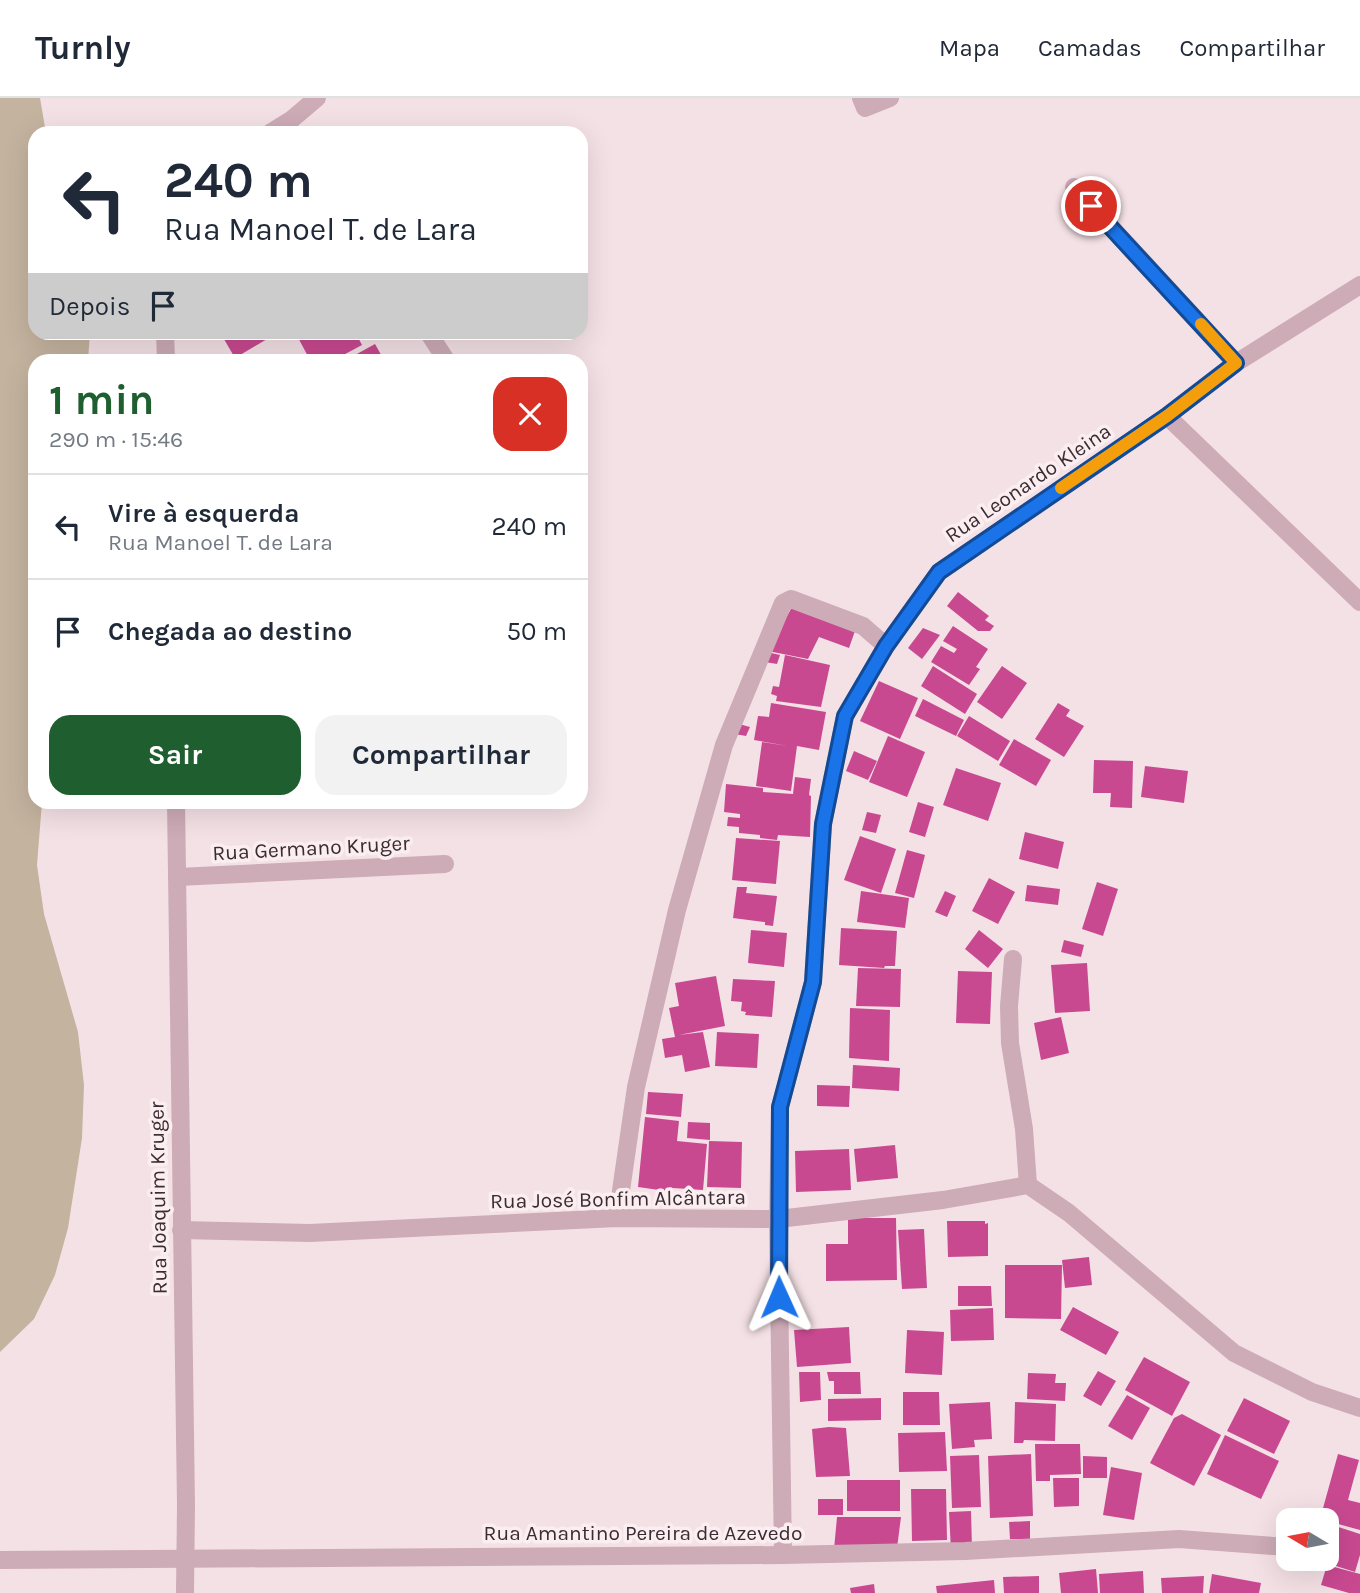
<!DOCTYPE html>
<html lang="pt">
<head>
<meta charset="utf-8">
<style>
	body { margin:0; font-family:Karla,sans-serif; background:#f2f2f3; color:#1f2937; height:100vh; display:flex; flex-direction:column; font-size:26px; white-space:nowrap }
	* { box-sizing:border-box; margin:0 }
	p { font-size:23px; color:#747a83 }
	.icon { flex:none; width:38px; height:38px; fill:none; stroke:currentColor; stroke-width:2; stroke-linecap:round; stroke-linejoin:round }
	.map { position:relative; flex:1; overflow:hidden }
	.panel { position:absolute; left:28px; top:256px; width:560px; height:455px; display:flex; flex-direction:column; background:#fff; border-radius:21px; box-shadow:0 7px 28px #0002 }
	.panel>* { flex:none }
	.banner { position:absolute; left:28px; top:28px; width:560px; height:214px; border-radius:21px; box-shadow:0 7px 28px #0002; background:#fff; color:#1f2937; overflow:hidden }
	.needle { width:46px; rotate:280deg }
	.tools { position:absolute; left:1276px; top:1410px; display:grid; gap:14px }
	.tools a { display:grid; place-items:center; width:63px; height:63px; border-radius:14px; background:#fff; box-shadow:0 7px 28px #0002; font-size:35px }
	.pin { position:absolute; display:grid; place-items:center; width:60px; height:60px; color:#fff; margin:-30px; border:4px solid #fff; border-radius:50%; box-shadow:0 2px 7px #0007 }
	.me { position:absolute; width:77px; margin:-38px; rotate:359deg; stroke-linejoin:round; filter:drop-shadow(0 0 5px #0008) }
	.turn { display:flex; align-items:center; gap:24px; height:147px; padding:0 21px; font-size:32px }
	.turn .icon { width:91px; height:91px; stroke-width:2.5 }
	.turn b { display:block; font-size:49px; line-height:60px }
	.then { display:flex; align-items:center; height:66px; padding:0 21px; background:#0003; gap:14px; font-size:26px }
	.round { display:grid; place-items:center; flex:none; width:74px; height:74px; border-radius:21px; background:#f2f2f3 }
	.summary { display:flex; align-items:center; justify-content:space-between; height:119px; padding:0 21px }
	h1 { font-size:42px; font-weight:700; line-height:52px; color:#1e5e2f }
	.action { display:flex; gap:14px; margin-top:auto; padding:14px 21px }
	.action a { flex:1; height:80px; border-radius:21px; background:#1e5e2f; color:#fff; font-size:28px; font-weight:700; line-height:80px; text-align:center }
	.action a+a { background:#f2f2f3; color:#1f2937 }
	ul { padding:0; list-style:none }
	li { display:flex; align-items:center; gap:21px; height:105px; padding:0 21px; border-top:2px solid #e0e1e3 }
	li div { flex:1 }
	li b { display:block; font-size:26px }
	li em { font-style:normal }
	header { display:flex; align-items:center; gap:42px; box-sizing:border-box; height:98px; padding:0 35px; background:#fff; border-bottom:2px solid #e0e1e3 }
	header strong { font-size:33px }
	nav { display:flex; gap:38px; margin-inline-start:auto; font-size:24px }
	.map>svg:first-child { display:block }
</style>
</head>
<body>
<header>
<strong>Turnly</strong>
<nav><a>Mapa</a><a>Camadas</a><a>Compartilhar</a></nav>
</header>
<div class="map">
<svg width="1360" height="1495" viewBox="0 0 1360 1495">
	<rect width="100%" height="100%" fill="#f4e1e6"/>
	<path fill="#c4b39f" d="M0,0H40L46,35H35V234L90,235L88,262H35V704H42L37,767L44,816L78,934L84,987L82,1040L68,1130L55,1177L34,1221L0,1254Z"/>
	<g fill="#c94991">
		<path d="M223,234H279L235,260L221,236Z"/>
		<path d="M295,234H355L362,247L334,262H310Z"/>
		<path d="M375,246L384,262H346Z"/>
		<path d="M958,494L989,518L985,522L994,528L990,533H978L947,508Z"/>
		<path d="M792,509L855,533L849,550L819,539L808,561L768,553Z"/>
		<path d="M953,528L988,551L976,569L980,571L969,587L931,564L941,548L954,555L957,551L943,543Z"/>
		<path d="M923,530L940,537L922,561L908,550Z"/>
		<path d="M767,554L780,557L777,566L765,564Z"/>
		<path d="M785,557L830,567L821,609L776,603L777,598L771,596L773,588L779,589Z"/>
		<path d="M933,568L977,596L965,616L921,588Z"/>
		<path d="M1002,568L1027,585L1002,621L977,604Z"/>
		<path d="M879,583L918,600L900,641L860,623Z"/>
		<path d="M923,601L964,622L956,638L915,618Z"/>
		<path d="M771,605L826,614L819,652L797,648L791,693L756,688L762,644L788,648L754,642L758,618L769,619Z"/>
		<path d="M1058,605L1070,612L1066,618L1084,628L1064,659L1035,641Z"/>
		<path d="M969,618L1010,643L998,663L957,638Z"/>
		<path d="M739,626L750,629L746,638L735,636Z"/>
		<path d="M888,638L925,654L907,699L869,684Z"/>
		<path d="M1014,641L1051,662L1036,688L999,667Z"/>
		<path d="M854,653L877,663L868,682L846,673Z"/>
		<path d="M1094,662L1133,663L1132,710L1110,709L1111,695H1093Z"/>
		<path d="M1145,668L1188,673L1184,705L1141,699Z"/>
		<path d="M956,670L1001,685L988,723L943,707Z"/>
		<path d="M795,679L811,681L809,697L811,698L810,739L778,737L777,742L760,740V737L739,735V729L727,728L728,719L740,720V716L724,714L726,686L763,690V694L793,696Z"/>
		<path d="M918,704L934,709L925,739L909,734Z"/>
		<path d="M867,714L881,717L876,735L862,732Z"/>
		<path d="M1025,734L1064,744L1058,771L1019,761Z"/>
		<path d="M860,738L896,751L881,795L844,782Z"/>
		<path d="M736,740L780,743L776,786L732,782Z"/>
		<path d="M907,752L925,757L914,800L895,795Z"/>
		<path d="M989,780L1015,794L998,826L972,813Z"/>
		<path d="M1097,784L1118,791L1103,838L1082,831Z"/>
		<path d="M1027,787L1060,791L1058,807L1025,803Z"/>
		<path d="M737,789H747L746,795L777,798L773,828L765,827V824L733,820Z"/>
		<path d="M861,793L909,800L905,830L857,824Z"/>
		<path d="M945,793L956,798L947,819L935,814Z"/>
		<path d="M841,830L897,833L895,868H885L884,870L839,867Z"/>
		<path d="M751,832L787,835L784,869L748,865Z"/>
		<path d="M979,832L1003,851L988,870L965,851Z"/>
		<path d="M1064,842L1084,847L1081,859L1061,854Z"/>
		<path d="M1087,865L1090,913L1055,915L1051,867Z"/>
		<path d="M858,870L901,871L900,909L856,908Z"/>
		<path d="M958,873L992,874L990,926L956,925Z"/>
		<path d="M716,878L725,928L679,937L703,934L710,969L685,974L682,957L665,960L662,941L675,939L669,910L679,908L675,885Z"/>
		<path d="M733,881L775,883L772,919L745,917L746,914L741,913L742,904L731,903Z"/>
		<path d="M850,910L890,912L889,963L849,960Z"/>
		<path d="M1061,919L1069,955L1041,962L1034,925Z"/>
		<path d="M717,934L759,936L757,970L715,968Z"/>
		<path d="M853,967L900,970L899,993L852,990Z"/>
		<path d="M817,987L850,988L849,1009L817,1008Z"/>
		<path d="M648,994L683,996L681,1019L646,1016Z"/>
		<path d="M645,1019L679,1023L677,1043L707,1046L703,1092L673,1090V1094L638,1089Z"/>
		<path d="M688,1024L710,1025V1042L687,1040Z"/>
		<path d="M709,1043L742,1044L741,1090L707,1089Z"/>
		<path d="M895,1047L898,1080L857,1084L854,1051Z"/>
		<path d="M849,1051L851,1092L796,1094L795,1053Z"/>
		<path d="M848,1120H896L897,1182L826,1183V1146H848Z"/>
		<path d="M947,1123H985V1126L988,1125V1158L948,1159Z"/>
		<path d="M924,1131L927,1190L902,1191L898,1132Z"/>
		<path d="M1089,1159L1092,1187L1065,1190L1062,1162Z"/>
		<path d="M1005,1167H1062L1061,1221L1005,1220Z"/>
		<path d="M958,1188H991L992,1208H958Z"/>
		<path d="M1073,1209L1119,1234L1106,1257L1060,1232Z"/>
		<path d="M993,1210L994,1242L951,1243L950,1212Z"/>
		<path d="M849,1229L851,1265L797,1269L794,1232Z"/>
		<path d="M907,1232L944,1234L942,1277L905,1275Z"/>
		<path d="M1144,1259L1190,1284L1172,1318L1125,1292Z"/>
		<path d="M1098,1273L1116,1283L1101,1308L1083,1298Z"/>
		<path d="M799,1274H820L821,1302L800,1304Z"/>
		<path d="M827,1274H860L861,1296H834V1283H829Z"/>
		<path d="M1028,1275L1056,1276L1055,1285H1066L1065,1303L1027,1301Z"/>
		<path d="M903,1294H939L940,1327H903Z"/>
		<path d="M1127,1297L1150,1310L1132,1342L1108,1328Z"/>
		<path d="M881,1300V1322L828,1323V1301Z"/>
		<path d="M1244,1300L1290,1323L1274,1356L1227,1333Z"/>
		<path d="M990,1304L992,1341L974,1342L975,1349L952,1351L949,1306Z"/>
		<path d="M1015,1304L1056,1306L1055,1343L1024,1342L1023,1345H1014Z"/>
		<path d="M1182,1316L1221,1337L1194,1388L1150,1365L1174,1320Z"/>
		<path d="M829,1329L846,1330L850,1378L816,1379L812,1331Z"/>
		<path d="M945,1334L947,1373L899,1374L898,1335Z"/>
		<path d="M1225,1337L1279,1363L1261,1401L1207,1376Z"/>
		<path d="M1035,1346H1080L1081,1376L1050,1377V1383H1036Z"/>
		<path d="M1031,1356L1033,1418L990,1420L988,1358Z"/>
		<path d="M1338,1356L1359,1362L1348,1402L1360,1405V1432L1320,1421Z"/>
		<path d="M979,1357L981,1409L952,1410L950,1358Z"/>
		<path d="M1083,1358L1107,1359V1380H1083Z"/>
		<path d="M1111,1369L1142,1375L1134,1422L1103,1417Z"/>
		<path d="M1053,1380H1079V1408L1054,1409Z"/>
		<rect x="847" y="1382" width="53" height="31"/>
		<path d="M911,1391H946L947,1442L912,1443Z"/>
		<rect x="818" y="1401" width="25" height="16"/>
		<path d="M971,1413L972,1451L951,1452L949,1414Z"/>
		<path d="M837,1419H901L897,1450L834,1451Z"/>
		<path d="M1030,1423V1441H1010L1009,1424Z"/>
		<path d="M1326,1425L1360,1436V1457L1355,1474L1317,1462L1326,1461Z"/>
		<path d="M1327,1467L1360,1476V1495H1349L1321,1487Z"/>
		<path d="M1096,1471L1098,1495H1061L1059,1475Z"/>
		<path d="M1143,1473L1144,1495H1100L1099,1476Z"/>
		<path d="M1212,1476L1261,1485L1259,1495H1209Z"/>
		<path d="M1039,1478V1495H1004L1003,1479Z"/>
		<path d="M1204,1478L1203,1495H1162L1161,1480Z"/>
		<path d="M994,1482L995,1495H937L936,1488Z"/>
		<path d="M874,1486L875,1495H851L850,1490Z"/>
	</g>
	<g fill="none" stroke-linecap="round" stroke-linejoin="round">
		<g stroke="#cdabb7" stroke-width="18">
			<path d="M861,0L865,10L890,0"/>
			<path d="M270,35L291,22L317,0"/>
			<path d="M1074,89L1236,265"/>
			<path d="M165,234L166,262"/>
			<path d="M428,234L446,262"/>
			<path d="M1167,318L1360,504"/>
			<path d="M176,704L186,1407L185,1495"/>
			<path d="M178,779L445,766"/>
			<path d="M1013,861L1009,908L1010,945L1024,1031L1028,1087"/>
			<path d="M617,1120L636,989L677,812L724,647L783,505L791,501L863,528L886,548"/>
			<path d="M181,1132L310,1135L617,1120L778,1121L943,1102L1028,1087L1069,1115L1234,1255L1312,1294L1360,1310"/>
			<path d="M783,1457L778,1121L780,1009L813,884L823,726L845,618L886,548L939,474L1167,318L1236,265L1360,187"/>
			<path d="M0,1462L783,1457L965,1453L1179,1441L1287,1449"/>
		</g>
	</g>
	<g fill="none" stroke-linecap="round" stroke-linejoin="round">
		<g stroke="#114b97" stroke-width="18">
			<path id="route" d="M779,1199L780,1009L813,884L823,726L845,618L886,548L939,474L1167,318L1236,265L1091,108"/>
		</g>
		<use href="#route" stroke="#1a73e8" stroke-width="12"/>
		<path stroke="#f59e0b" stroke-width="12" d="M1061,390L1167,318L1236,265L1201,226"/>
	</g>
	<g text-anchor="middle" dominant-baseline="central" stroke-width="7" stroke-linejoin="round" paint-order="stroke">
		<g font-size="21" fill="#3b2b33" stroke="#fbeef1">
			<text transform="translate(1028 385) rotate(-34)">Rua Leonardo Kleina</text>
			<text transform="translate(311 750) rotate(-3)">Rua Germano Kruger</text>
			<text transform="translate(158 1100) rotate(-91)">Rua Joaquim Kruger</text>
			<text transform="translate(618 1101) rotate(-1)">Rua José Bonfim Alcântara</text>
			<text x="643" y="1435">Rua Amantino Pereira de Azevedo</text>
		</g>
	</g>
</svg>
<div class="tools">
<a><svg class="needle" viewBox="-14 -14 28 28"><path d="M0-13l5 13h-10z" fill="#e53935"/><path d="M0 13l5-13h-10z" fill="#747a83"/></svg></a>
</div>
<div class="pin" style="left:1091px;top:108px;background:#d93025"><svg class="icon" aria-label="arrive" viewBox="0 0 24 24"><path d="M6 21V4h12l-3 4 3 4H6"/></svg></div>
<svg class="me" style="left:779px;top:1199px" viewBox="-20 -20 40 40"><path d="M0-17L14 15 0 8-14 15z" fill="#1a73e8" stroke="#fff" stroke-width="4"/></svg>
<div class="banner">
<div class="turn"><svg class="icon" aria-label="left" viewBox="0 0 24 24"><path d="M17 20v-9H6M10 6l-5 5 5 5"/></svg><div><b>240 m</b>Rua Manoel T. de Lara</div></div>
<div class="then">Depois<svg class="icon" aria-label="arrive" viewBox="0 0 24 24"><path d="M6 21V4h12l-3 4 3 4H6"/></svg></div>
</div>
<section class="panel">
<div class="summary"><div><h1>1 min</h1><p>290 m · 15:46</p></div><a class="round" style="background:#d93025;color:#fff"><svg class="icon" aria-label="close" viewBox="0 0 24 24"><path d="M6 6l12 12M18 6L6 18"/></svg></a></div>
<ul>
<li><svg class="icon" aria-label="left" viewBox="0 0 24 24"><path d="M17 20v-9H6M10 6l-5 5 5 5"/></svg><div><b>Vire à esquerda</b><p>Rua Manoel T. de Lara</p></div><em>240 m</em></li>
<li><svg class="icon" aria-label="arrive" viewBox="0 0 24 24"><path d="M6 21V4h12l-3 4 3 4H6"/></svg><div><b>Chegada ao destino</b></div><em>50 m</em></li>
</ul>
<div class="action"><a>Sair</a><a>Compartilhar</a></div>
</section>
</div>
</body>
</html>
